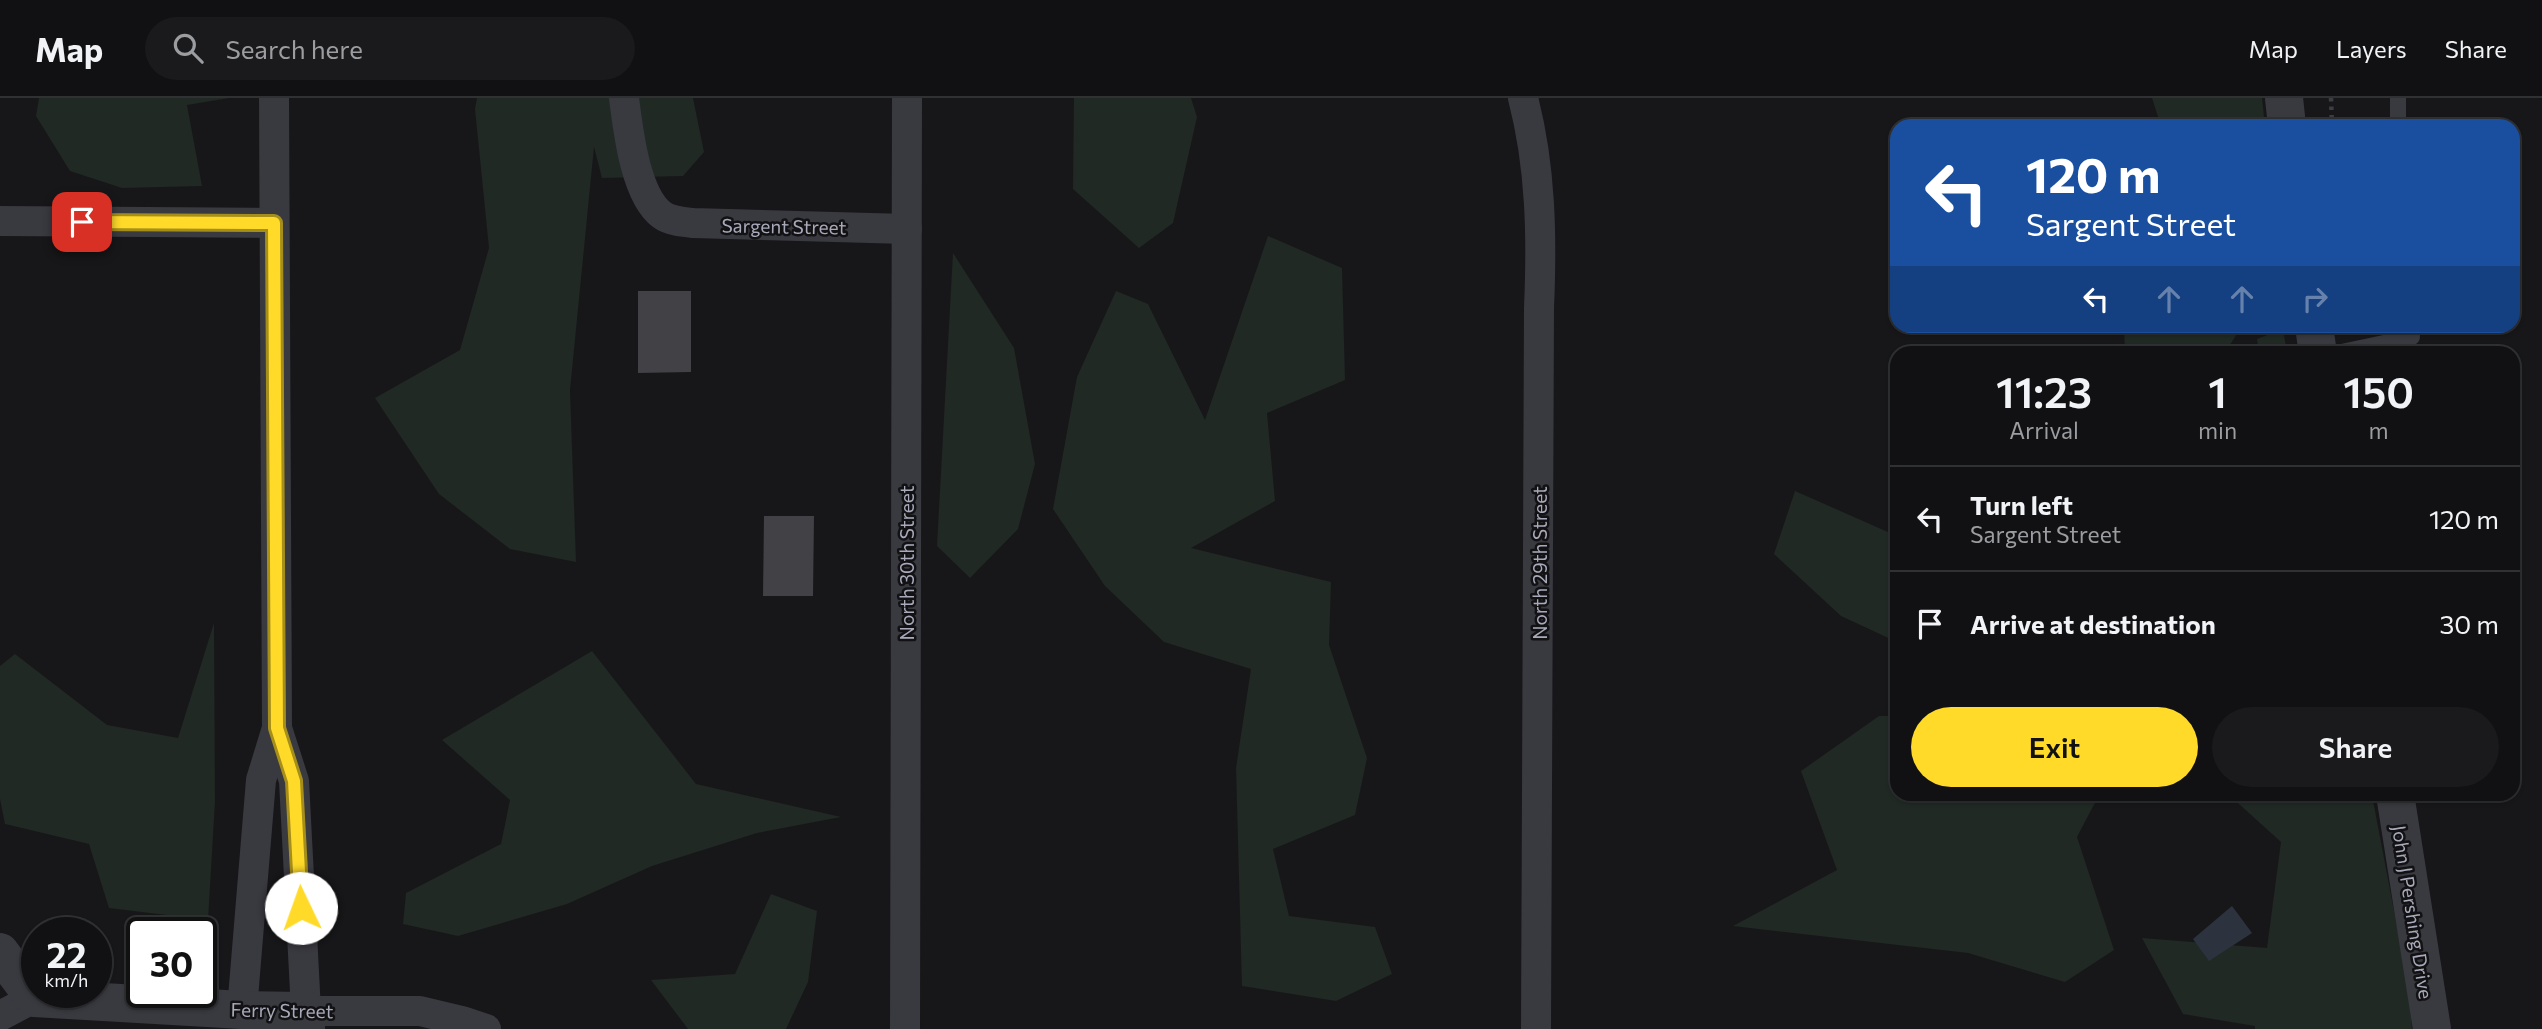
<!DOCTYPE html>
<html lang="en">
<head>
<meta charset="utf-8">
<style>
	body { margin:0; font-family:Commissioner,sans-serif; background:#1a1a1c; color:#f1f3f6; height:100vh; display:flex; flex-direction:column; font-size:26px; white-space:nowrap }
	* { box-sizing:border-box; margin:0 }
	p { font-size:23px; color:#9c9da0 }
	.icon { flex:none; width:38px; height:38px; fill:none; stroke:currentColor; stroke-width:2; stroke-linecap:round; stroke-linejoin:round }
	.map { position:relative; flex:1; overflow:hidden }
	.details { position:absolute; left:1890px; top:248px; width:630px; height:455px; display:flex; flex-direction:column; background:#111113; border-radius:21px; box-shadow:0 2px 5px #0004,0 0 0 2px #303133 }
	.details>* { flex:none }
	.banner { position:absolute; left:1890px; top:21px; width:630px; height:214px; border-radius:21px; box-shadow:0 2px 5px #0004,0 0 0 2px #303133; background:#1a4fa0; color:#fff; overflow:hidden }
	.speed { position:absolute; left:21px; top:819px; display:flex; gap:14px; font-size:35px; font-weight:700; text-align:center }
	.speed>* { display:grid; place-content:center; width:91px; height:91px; border-radius:50%; background:#111113; box-shadow:0 2px 5px #0004,0 0 0 2px #303133; line-height:1 }
	.speed small { font-size:18px; font-weight:400 }
	.speed .limit { border:4px solid #111; border-radius:10px; background:#fff; color:#111 }
	.pin { position:absolute; display:grid; place-items:center; width:60px; height:60px; color:#fff; margin:-30px; border-radius:14px; box-shadow:0 4px 10px #0006 }
	.me { position:absolute; width:77px; margin:-38px; rotate:357deg; stroke-linejoin:round; filter:drop-shadow(0 0 5px #0008) }
	.turn { display:flex; align-items:center; gap:24px; height:147px; padding:0 21px; font-size:32px }
	.turn .icon { width:91px; height:91px; stroke-width:2.5 }
	.turn b { display:block; font-size:49px; line-height:60px }
	.lanes { display:flex; align-items:center; height:66px; padding:0 21px; background:#0003; justify-content:center; gap:35px; direction:ltr }
	.lanes .off { opacity:.35 }
	.eta { display:flex; justify-content:space-evenly; align-items:center; height:119px; text-align:center }
	.eta b { font-size:42px; font-weight:600; line-height:49px }
	.cta { display:flex; gap:14px; margin-top:auto; padding:14px 21px }
	.cta a { flex:1; height:80px; border-radius:42px; background:#ffda29; color:#111; font-size:28px; font-weight:600; line-height:80px; text-align:center }
	.cta a+a { background:#1a1a1c; color:#f1f3f6 }
	ul { padding:0; list-style:none }
	li { display:flex; align-items:center; gap:21px; height:105px; padding:0 21px; border-top:2px solid #303133 }
	li div { flex:1 }
	li b { display:block; font-size:26px }
	li em { font-style:normal }
	header { display:flex; align-items:center; gap:42px; box-sizing:border-box; height:98px; padding:0 35px; background:#111113; border-bottom:2px solid #303133 }
	header strong { font-size:33px }
	nav { display:flex; gap:38px; margin-inline-start:auto; font-size:24px }
	.search { width:490px; height:63px; background:#1a1a1c; display:flex; align-items:center; gap:18px; box-sizing:border-box; padding:0 24px; border-radius:38px; color:#9c9da0; font-size:26px }
	.map>svg:first-child { display:block }
</style>
</head>
<body>
<header>
<strong>Map</strong>
<div class="search"><svg class="icon" aria-label="search" viewBox="0 0 24 24"><circle cx="10" cy="10" r="6"/><path d="M15 15l6 6"/></svg>Search here</div>
<nav><a>Map</a><a>Layers</a><a>Share</a></nav>
</header>
<div class="map">
<svg width="2542" height="931" viewBox="0 0 2542 931">
	<rect width="100%" height="100%" fill="#171719"/>
	<g fill="#202923">
		<path d="M39,0H229L187,7L202,88L122,90L70,73L36,18Z"/>
		<path d="M477,0H693L704,54L683,78L602,80L594,49L570,292L576,464L510,451L439,396L375,300L460,252L489,150L475,11Z"/>
		<path d="M1074,0H1191L1197,19L1173,125L1139,150L1073,91Z"/>
		<path d="M2152,0H2262L2265,28H2161Z"/>
		<path d="M1268,138L1342,170L1345,282L1267,315L1275,403L1191,450L1331,484L1329,547L1367,660L1355,717L1273,751L1289,818L1375,829L1392,876L1336,903L1242,888L1236,670L1251,571L1164,544L1105,488L1053,411L1077,279L1116,193L1148,206L1205,322Z"/>
		<path d="M953,155L1014,250L1035,366L1018,431L970,480L937,448Z"/>
		<path d="M2124,228H2242L2224,256L2125,255Z"/>
		<path d="M2283,231L2287,255H2259L2257,241Z"/>
		<path d="M1795,393L1897,438V544L1841,518L1774,456Z"/>
		<path d="M214,525L215,703L208,822L109,810L89,746L5,726L0,701V568L15,556L107,627L178,640Z"/>
		<path d="M592,553L696,686L841,719L757,735L652,768L567,806L458,838L403,826L406,795L501,746L510,702L442,642Z"/>
		<path d="M1879,618H1897V696L2099,697L2077,739L2114,852L2065,884L1968,855L1733,828L1837,772L1801,673Z"/>
		<path d="M2229,697H2372L2409,892L2412,931H2255V928L2183,916L2142,840L2267,850L2281,744Z"/>
		<path d="M771,796L817,813L808,884L786,931H688L651,882L735,876Z"/>
	</g>
	<path fill="#2c333e" d="M2232,808L2252,835L2209,863L2193,841Z"/>
	<g fill="#414146">
		<path d="M638,193H691V274L638,275Z"/>
		<path d="M764,418H814L813,498H763Z"/>
	</g>
	<g fill="none" stroke-linecap="round" stroke-linejoin="round">
		<path stroke="#3d3e45" stroke-width="4.5" stroke-dasharray="3.5 5" stroke-linecap="butt" d="M2331,0L2332,28"/>
		<g stroke="#393940" stroke-width="16">
			<path d="M2398,28V0"/>
			<path d="M2332,256L2412,239L2411,228"/>
		</g>
		<g stroke="#393940" stroke-width="30">
			<path d="M274,0L277,630L294,683L306,913H420L462,923L486,931"/>
			<path d="M624,0C628,31 635,97 662,117C670,123 683,124 693,125L907,131"/>
			<path d="M1523,0C1541,69 1542,139 1539,210L1536,931"/>
			<path d="M0,123L274,125"/>
			<path d="M242,912L261,682L277,630"/>
			<path d="M0,918L34,900"/>
			<path d="M905,931L907,0"/>
		</g>
		<g stroke="#393940" stroke-width="38">
			<path d="M2284,0L2287,28"/>
			<path d="M2314,228L2318,256"/>
			<path d="M2395,696L2432,931"/>
			<path d="M0,854L34,900L242,912L306,913V931"/>
		</g>
	</g>
	<g fill="none" stroke-linecap="round" stroke-linejoin="round">
		<g stroke="#a68e1b" stroke-width="18">
			<path id="route" d="M82,124L274,125L277,630L294,683L301,810"/>
		</g>
		<use href="#route" stroke="#ffda29" stroke-width="12"/>
	</g>
	<g text-anchor="middle" dominant-baseline="central" stroke-width="5" stroke-linejoin="round" paint-order="stroke">
		<g font-size="19" fill="#a8aaba" stroke="#121214">
			<text transform="translate(784 128) rotate(1)">Sargent Street</text>
			<text transform="translate(906 465) rotate(-90)">North 30th Street</text>
			<text transform="translate(1539 465) rotate(-90)">North 29th Street</text>
			<text transform="translate(2413 814) rotate(81)">John J Pershing Drive</text>
			<text transform="translate(282 912) rotate(1)">Ferry Street</text>
		</g>
	</g>
</svg>
<div class="speed"><div>22<small>km/h</small></div><div class="limit">30</div></div>
<div class="pin" style="left:82px;top:124px;background:#d93025"><svg class="icon" aria-label="arrive" viewBox="0 0 24 24"><path d="M6 21V4h12l-3 4 3 4H6"/></svg></div>
<svg class="me" style="left:301px;top:810px" viewBox="-20 -20 40 40"><circle r="19" fill="#fff"/><path d="M0-13L10 11 0 6-10 11z" fill="#ffda29"/></svg>
<div class="banner">
<div class="turn"><svg class="icon" aria-label="left" viewBox="0 0 24 24"><path d="M17 20v-9H6M10 6l-5 5 5 5"/></svg><div><b>120 m</b>Sargent Street</div></div>
<div class="lanes"><svg class="icon" aria-label="left" viewBox="0 0 24 24"><path d="M17 20v-9H6M10 6l-5 5 5 5"/></svg><svg class="icon off" aria-label="ahead" viewBox="0 0 24 24"><path d="M12 20V5M6 11l6-6 6 6"/></svg><svg class="icon off" aria-label="ahead" viewBox="0 0 24 24"><path d="M12 20V5M6 11l6-6 6 6"/></svg><svg class="icon off" aria-label="right" viewBox="0 0 24 24"><path d="M7 20v-9h11M14 6l5 5-5 5"/></svg></div>
</div>
<section class="details">
<div class="eta">
<div><b>11:23</b><p>Arrival</p></div>
<div><b>1</b><p>min</p></div>
<div><b>150</b><p>m</p></div>
</div>
<ul>
<li><svg class="icon" aria-label="left" viewBox="0 0 24 24"><path d="M17 20v-9H6M10 6l-5 5 5 5"/></svg><div><b>Turn left</b><p>Sargent Street</p></div><em>120 m</em></li>
<li><svg class="icon" aria-label="arrive" viewBox="0 0 24 24"><path d="M6 21V4h12l-3 4 3 4H6"/></svg><div><b>Arrive at destination</b></div><em>30 m</em></li>
</ul>
<div class="cta"><a>Exit</a><a>Share</a></div>
</section>
</div>
</body>
</html>
